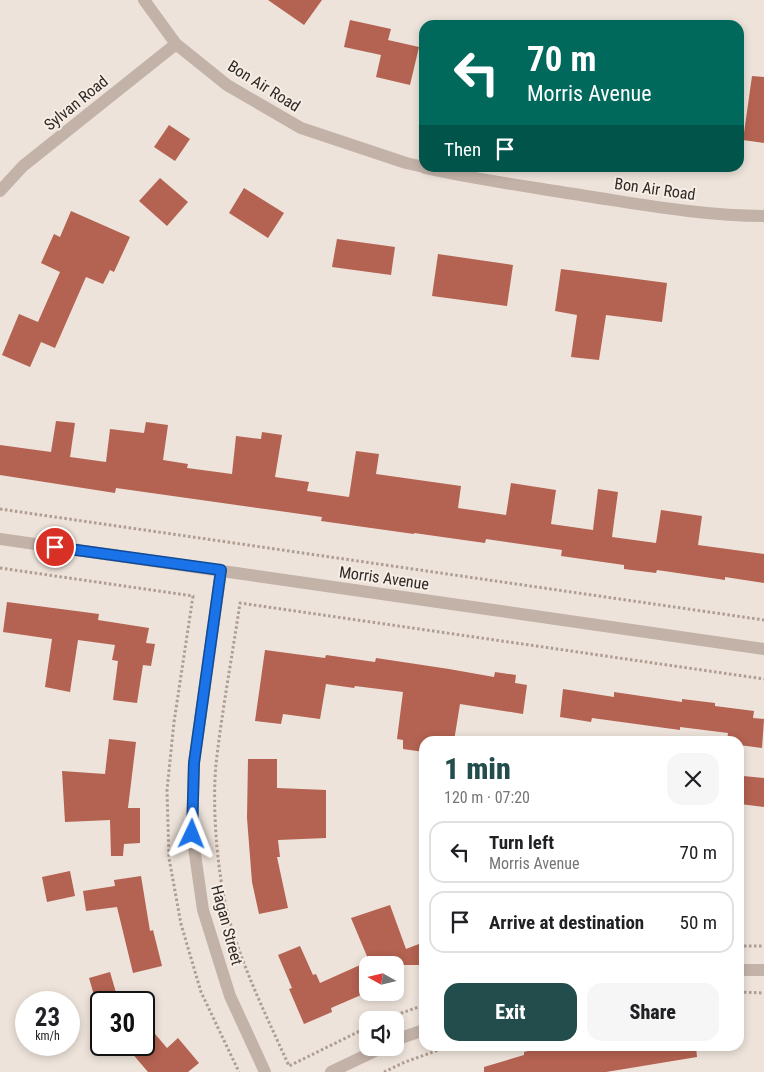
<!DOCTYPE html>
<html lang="en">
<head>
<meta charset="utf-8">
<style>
	body { margin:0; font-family:"Roboto Condensed",sans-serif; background:#f6f6f6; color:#202124; height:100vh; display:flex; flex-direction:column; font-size:19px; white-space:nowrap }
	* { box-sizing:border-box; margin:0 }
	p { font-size:16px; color:#757577 }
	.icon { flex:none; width:28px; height:28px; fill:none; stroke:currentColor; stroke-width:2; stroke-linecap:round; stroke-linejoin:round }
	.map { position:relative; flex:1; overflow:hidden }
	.panel { position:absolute; left:419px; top:736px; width:325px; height:315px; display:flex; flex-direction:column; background:#fff; border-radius:15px; box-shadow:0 2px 8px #0003 }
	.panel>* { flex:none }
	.guide { position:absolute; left:419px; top:20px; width:325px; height:152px; border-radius:15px; box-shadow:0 2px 8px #0003; background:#00695c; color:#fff; overflow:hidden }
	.needle { width:32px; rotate:278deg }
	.buttons { position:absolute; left:359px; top:956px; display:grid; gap:10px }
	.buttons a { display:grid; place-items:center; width:45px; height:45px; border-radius:10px; background:#fff; box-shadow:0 2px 8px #0003; font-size:25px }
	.speed { position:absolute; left:15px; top:991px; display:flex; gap:10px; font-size:25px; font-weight:700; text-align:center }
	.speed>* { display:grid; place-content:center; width:65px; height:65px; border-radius:50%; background:#fff; box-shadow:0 2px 8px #0003; line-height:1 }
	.speed small { font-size:12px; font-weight:400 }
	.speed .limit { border:2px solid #111; border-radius:8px; background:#fff; color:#111 }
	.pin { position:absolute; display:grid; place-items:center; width:42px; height:42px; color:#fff; margin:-21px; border:2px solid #fff; border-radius:50%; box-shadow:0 1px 5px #0007 }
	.me { position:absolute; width:55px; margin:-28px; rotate:2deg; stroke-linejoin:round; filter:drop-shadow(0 0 4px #0008) }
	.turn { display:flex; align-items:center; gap:18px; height:105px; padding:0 25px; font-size:22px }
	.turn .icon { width:65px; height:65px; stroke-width:2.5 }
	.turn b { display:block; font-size:35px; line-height:42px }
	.then { display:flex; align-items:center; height:48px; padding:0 25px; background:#0003; gap:10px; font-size:19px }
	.round { display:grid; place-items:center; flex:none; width:52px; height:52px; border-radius:15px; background:#f6f6f6 }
	.headline { display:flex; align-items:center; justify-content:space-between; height:85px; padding:0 25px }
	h1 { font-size:30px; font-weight:800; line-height:38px; color:#224d4c }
	.cta { display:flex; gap:10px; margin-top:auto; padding:10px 25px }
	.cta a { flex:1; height:58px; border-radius:15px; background:#224d4c; color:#fff; font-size:20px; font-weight:800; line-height:58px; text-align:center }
	.cta a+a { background:#f6f6f6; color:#202124 }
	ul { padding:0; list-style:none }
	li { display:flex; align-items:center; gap:15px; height:62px; margin:0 10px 8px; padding:0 15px; border:2px solid #e0e0e0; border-radius:15px }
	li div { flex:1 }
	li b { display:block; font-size:19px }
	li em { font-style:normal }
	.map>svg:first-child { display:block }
</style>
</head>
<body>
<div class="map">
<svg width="764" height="1072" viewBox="0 0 764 1072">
	<rect width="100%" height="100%" fill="#ede3da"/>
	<g fill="#b46251">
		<path d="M268,0H322L304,25Z"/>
		<path d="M350,20L391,29L388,40L419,47L410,85L376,77L381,55L344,47Z"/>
		<path d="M752,76L764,77V143L743,140Z"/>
		<path d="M169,125L190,139L175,161L154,147Z"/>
		<path d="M160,178L188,202L167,226L139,201Z"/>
		<path d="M244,188L284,213L268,238L229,213Z"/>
		<path d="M71,211L130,237L114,272L110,270L103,284L86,277L55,348L41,342L30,367L2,355L19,314L38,322L60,272L41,263L54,234L60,237Z"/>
		<path d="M337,239L395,247L391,275L332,267Z"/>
		<path d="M438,254L513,265L507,306L432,296Z"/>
		<path d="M561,269L667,283L662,322L606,315L599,360L571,357L577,315L555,311Z"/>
		<path d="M56,421L75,423L70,457L106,462L110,429L144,433L146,422L168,425L163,460L188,464L187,468L232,474L236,436L261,439L262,432L282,435L275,477L309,482L307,491L349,497L356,451L379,454L376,474L461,486L458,508L506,515L511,483L556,490L551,524L593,530L598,489L618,492L612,537L656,543L661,510L702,516L698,545L764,554V583L725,577V580L657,570L656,573L624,569V565L561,556L562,550L486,539L485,543L414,533V534L321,521L322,517L116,488L115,493L0,475V445L51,452Z"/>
		<path d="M7,602L99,614L98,620L149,628L146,643L155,644L151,666L143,665L137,703L113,700L118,661L112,660L115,645L78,640L70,692L45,687L52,639L3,632Z"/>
		<path d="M265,650L325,658L326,655L375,662L376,658L449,669L494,677L495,672L516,675L515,683L527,685L523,714L460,704L454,741H424V752L403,749V740L397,739L403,692L355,686L354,688L326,684L320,719L283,714L281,724L255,721Z"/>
		<path d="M563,689L614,697V692L682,702V699L715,703V706L754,711L753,718L764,719L762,748L739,745V741H727L728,733L680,727V730L592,718L591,722L560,717Z"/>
		<path d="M109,739L136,742L128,808H140V843L124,844L123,856H111L110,820L65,822L62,771L105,774Z"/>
		<path d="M248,759H277V788L326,790V838L278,840L280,857H277L288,908L259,914L252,882L247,818Z"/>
		<path d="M743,776L764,778V807L740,804Z"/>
		<path d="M70,871L75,896L47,902L42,877Z"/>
		<path d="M141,876L150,931L153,930L162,966L133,973L117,907L86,911L83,891L115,886L114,880Z"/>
		<path d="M390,905L406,949L424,942V965H368V992L331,1008L332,1012L304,1024L289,989L292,988L278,955L300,946L313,975L316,974L320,983L369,961L351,918Z"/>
		<path d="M110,972L117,996L96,1002L89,978Z"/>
		<path d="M144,1021L167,1048L178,1038L199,1063L188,1072H148L125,1045H144Z"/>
		<path d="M547,1046H696L697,1057L606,1072H484V1067L524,1055V1052Z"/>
	</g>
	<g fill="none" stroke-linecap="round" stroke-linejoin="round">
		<g stroke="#af9d92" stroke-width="3" stroke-dasharray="2.5 2.5" stroke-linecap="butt">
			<path d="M0,509L764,620"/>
			<path d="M0,568L193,596L174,722L167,790L169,858L181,924L201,992L239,1072"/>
			<path d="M739,946H764"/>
			<path d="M739,992L764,993"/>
			<path d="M382,1020L424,1005"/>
			<path d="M368,1027L289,1066C266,1015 241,965 227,911C217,870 212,807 216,764C222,711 232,657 240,603L764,679"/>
			<path d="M384,1072L405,1062L450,1046"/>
		</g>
		<g stroke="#c3b2a8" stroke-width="12">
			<path d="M144,0L176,44L227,85L301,128L406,163L424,167"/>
			<path d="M425,168C478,180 532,187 586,196C645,205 704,216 764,216"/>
			<path d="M0,191L23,166L176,44"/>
			<path d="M0,539L764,649"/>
			<path d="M221,571L194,763L192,833L203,910L230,996L265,1072"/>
			<path d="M739,970H764"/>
			<path d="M395,1040L424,1030"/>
			<path d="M331,1072L381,1048"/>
		</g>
	</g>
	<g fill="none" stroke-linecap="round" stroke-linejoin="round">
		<g stroke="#114b97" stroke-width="12">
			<path id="route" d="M55,547L221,570L194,763L192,834"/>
		</g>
		<use href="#route" stroke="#1a73e8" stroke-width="9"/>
	</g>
	<g text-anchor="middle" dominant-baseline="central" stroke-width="4" stroke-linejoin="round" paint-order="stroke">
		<g font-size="16" fill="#312927" stroke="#f6ede5">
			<text transform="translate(264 86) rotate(32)">Bon Air Road</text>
			<text transform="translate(76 103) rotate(-39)">Sylvan Road</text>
			<text transform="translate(655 189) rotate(8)">Bon Air Road</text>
			<text transform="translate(384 578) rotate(8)">Morris Avenue</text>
			<text transform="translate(227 925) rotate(75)">Hagan Street</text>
		</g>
	</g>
</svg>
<div class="buttons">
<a><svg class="needle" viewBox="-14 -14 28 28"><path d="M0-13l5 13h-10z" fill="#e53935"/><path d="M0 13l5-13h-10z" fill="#757577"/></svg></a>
<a><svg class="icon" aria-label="sound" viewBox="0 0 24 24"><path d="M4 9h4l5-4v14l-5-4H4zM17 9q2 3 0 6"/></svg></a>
</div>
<div class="speed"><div>23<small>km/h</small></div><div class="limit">30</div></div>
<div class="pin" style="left:55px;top:547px;background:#d93025"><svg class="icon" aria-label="arrive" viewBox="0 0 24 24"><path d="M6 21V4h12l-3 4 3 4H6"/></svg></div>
<svg class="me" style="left:192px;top:834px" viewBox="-20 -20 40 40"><path d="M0-17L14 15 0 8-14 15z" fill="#1a73e8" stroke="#fff" stroke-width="4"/></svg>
<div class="guide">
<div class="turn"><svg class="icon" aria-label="left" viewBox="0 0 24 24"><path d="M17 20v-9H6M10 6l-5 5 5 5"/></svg><div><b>70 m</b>Morris Avenue</div></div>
<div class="then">Then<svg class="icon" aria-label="arrive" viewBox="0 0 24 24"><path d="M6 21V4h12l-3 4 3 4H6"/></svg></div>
</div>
<section class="panel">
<div class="headline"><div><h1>1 min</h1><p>120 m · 07:20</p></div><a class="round"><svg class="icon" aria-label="close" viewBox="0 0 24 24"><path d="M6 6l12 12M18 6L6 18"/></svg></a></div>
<ul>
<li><svg class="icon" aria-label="left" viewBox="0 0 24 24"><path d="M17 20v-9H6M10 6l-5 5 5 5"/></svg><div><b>Turn left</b><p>Morris Avenue</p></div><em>70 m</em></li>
<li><svg class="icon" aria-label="arrive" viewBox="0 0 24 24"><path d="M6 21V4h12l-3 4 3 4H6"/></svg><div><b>Arrive at destination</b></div><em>50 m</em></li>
</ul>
<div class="cta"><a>Exit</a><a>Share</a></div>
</section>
</div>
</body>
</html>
